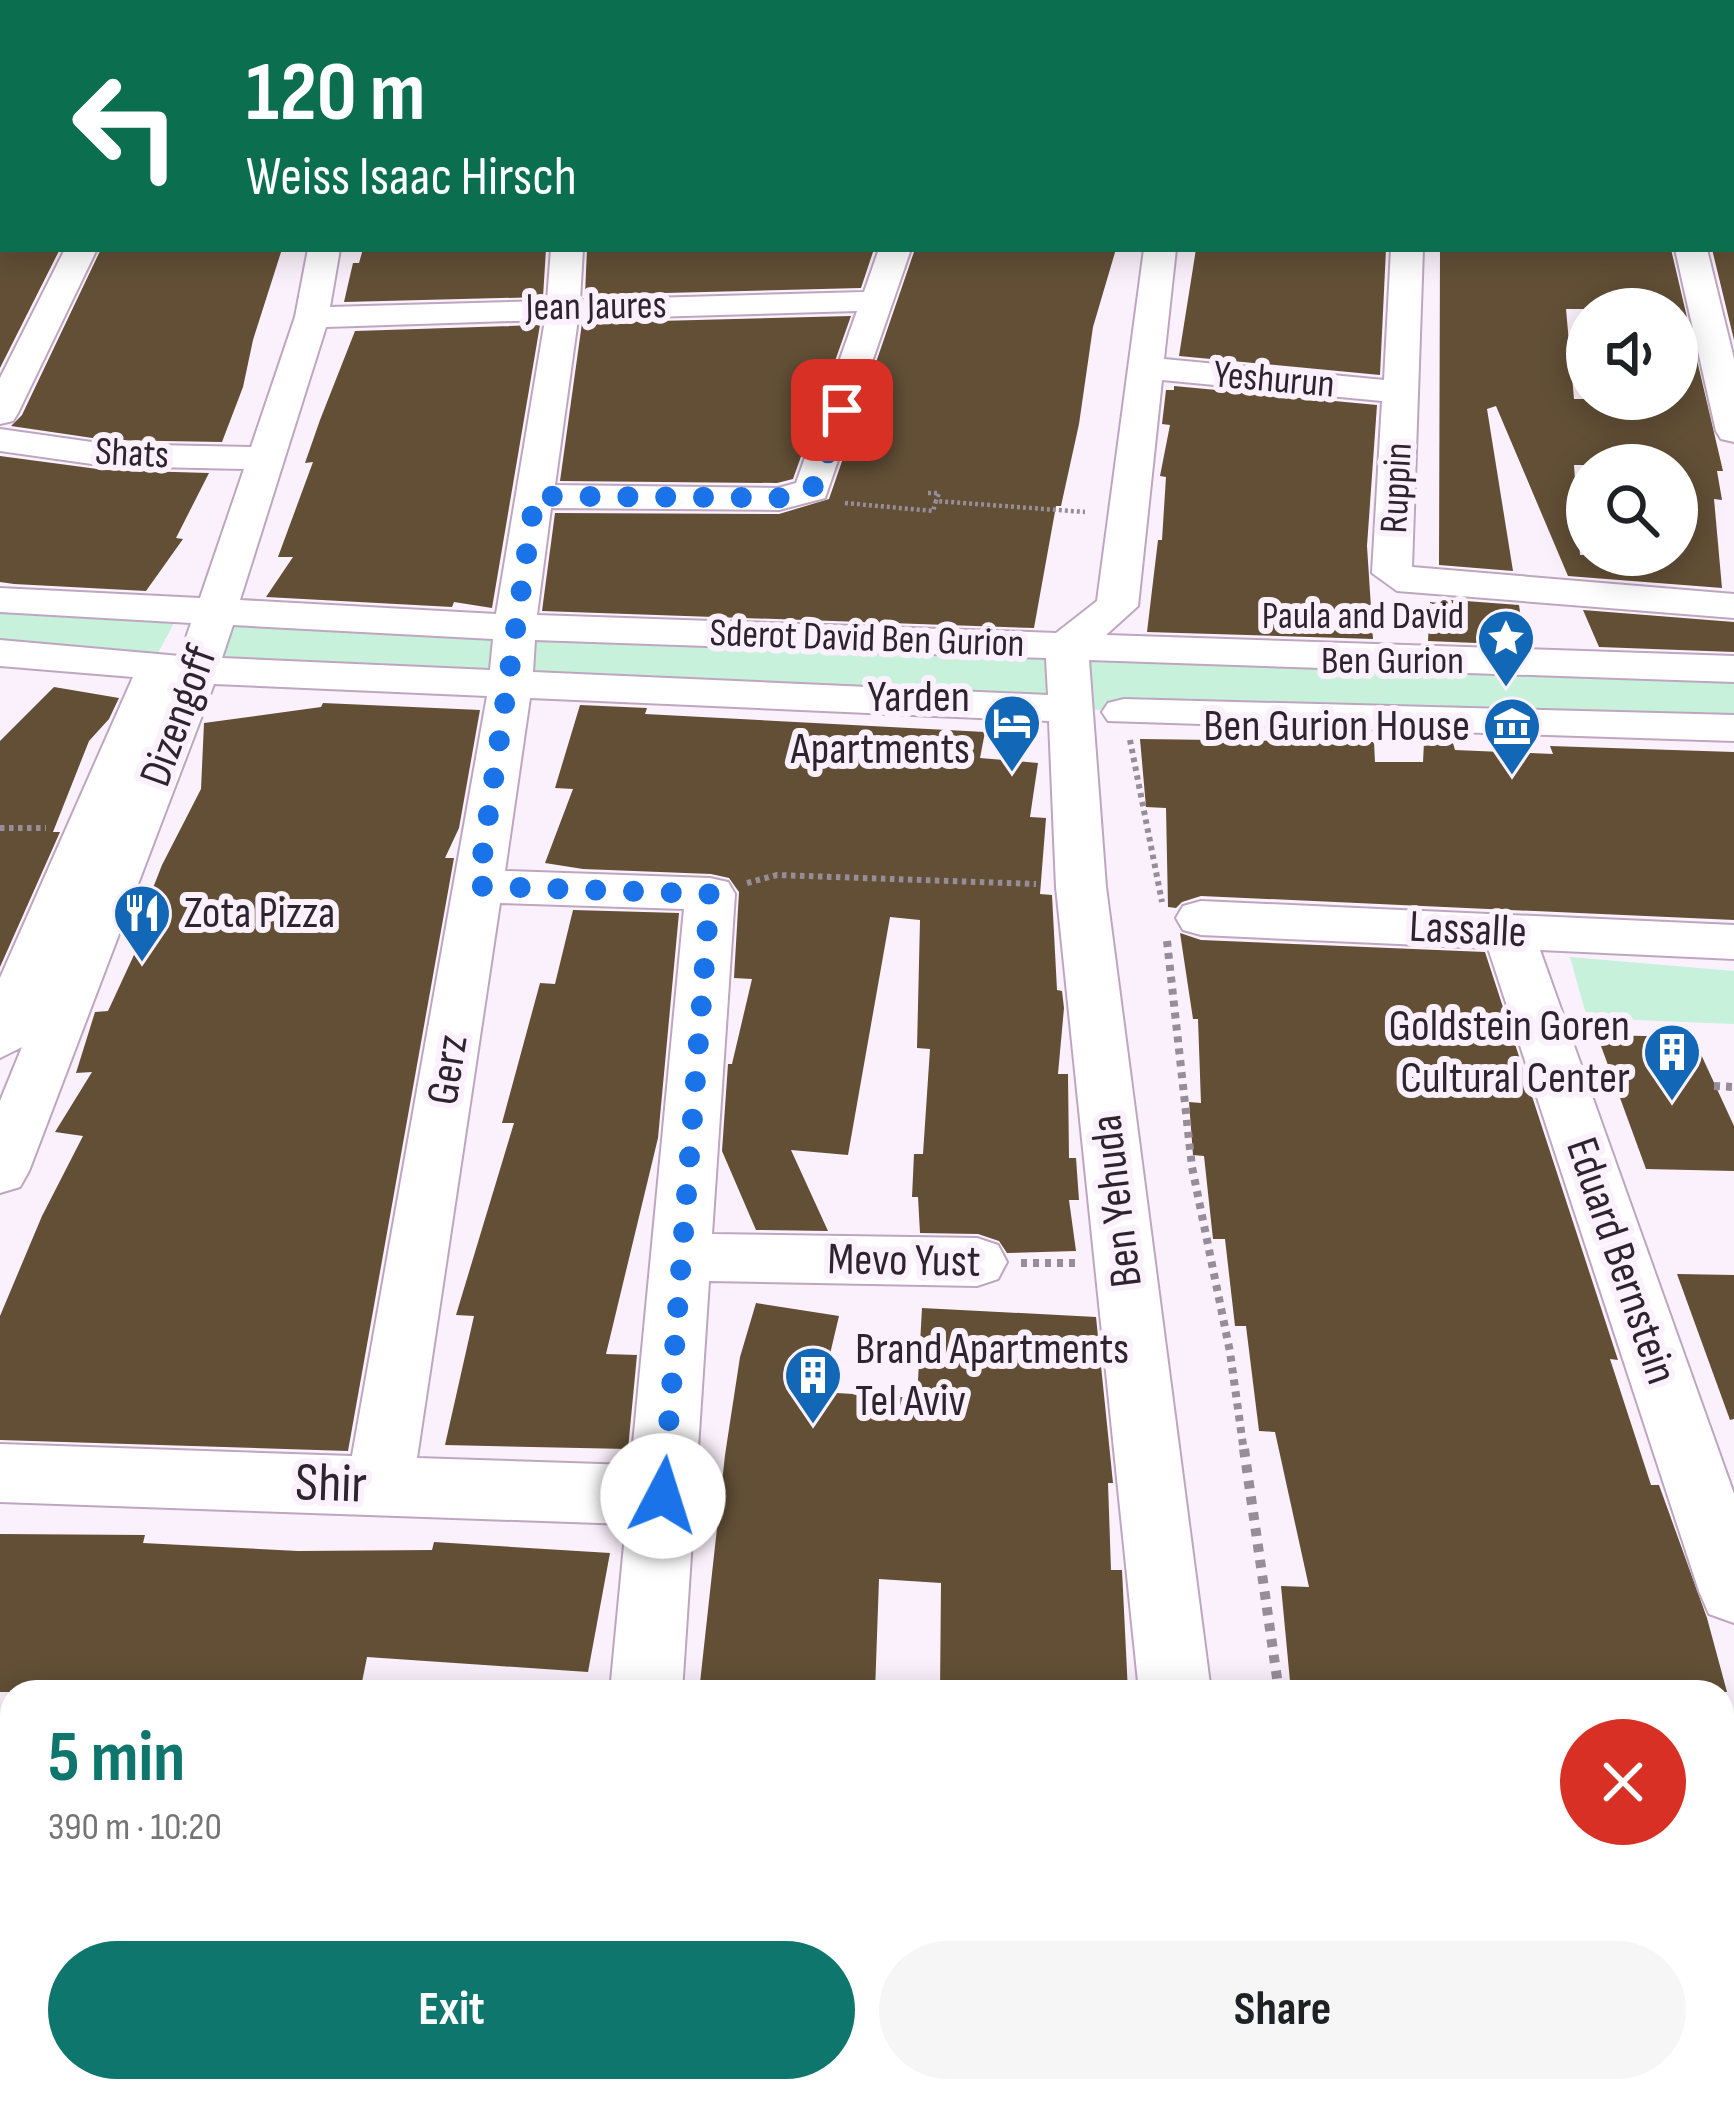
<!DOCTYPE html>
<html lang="en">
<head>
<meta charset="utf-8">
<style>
	body { margin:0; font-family:"Sofia Sans Condensed",sans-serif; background:#f6f6f6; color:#202124; height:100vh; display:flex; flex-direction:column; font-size:45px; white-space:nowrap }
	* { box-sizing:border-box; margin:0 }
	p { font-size:39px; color:#757577 }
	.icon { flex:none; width:66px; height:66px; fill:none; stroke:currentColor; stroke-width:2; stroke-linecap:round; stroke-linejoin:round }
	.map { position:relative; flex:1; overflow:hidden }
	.drawer { position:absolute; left:0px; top:1680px; width:1734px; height:423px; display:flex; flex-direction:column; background:#fff; border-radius:36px 36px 0 0; box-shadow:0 6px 30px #0003 }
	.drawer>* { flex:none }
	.guide { position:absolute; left:0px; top:0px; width:1734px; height:252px; box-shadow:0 6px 30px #0003; background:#0b6e4f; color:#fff; overflow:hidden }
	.tools { position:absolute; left:1566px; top:288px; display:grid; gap:24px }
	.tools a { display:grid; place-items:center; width:132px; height:132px; border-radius:50%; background:#fff; box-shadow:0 6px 30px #0003; font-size:60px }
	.pin { position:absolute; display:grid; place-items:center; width:102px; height:102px; color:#fff; margin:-51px; border-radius:24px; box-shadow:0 6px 18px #0006 }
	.me { position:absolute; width:132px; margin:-66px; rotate:5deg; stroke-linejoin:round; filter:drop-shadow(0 0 9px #0008) }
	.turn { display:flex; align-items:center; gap:42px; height:252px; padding:0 48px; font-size:54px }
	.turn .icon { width:156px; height:156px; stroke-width:2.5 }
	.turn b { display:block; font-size:84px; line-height:102px }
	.round { display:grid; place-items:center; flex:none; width:126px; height:126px; border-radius:63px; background:#f6f6f6 }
	.headline { display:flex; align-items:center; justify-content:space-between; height:204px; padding:0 48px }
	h1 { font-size:72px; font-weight:700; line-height:90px; color:#0f766e }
	.primary-button { display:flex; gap:24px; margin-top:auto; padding:24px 48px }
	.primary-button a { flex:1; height:138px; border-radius:72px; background:#0f766e; color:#fff; font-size:48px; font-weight:700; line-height:138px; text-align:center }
	.primary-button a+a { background:#f6f6f6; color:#202124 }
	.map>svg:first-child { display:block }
</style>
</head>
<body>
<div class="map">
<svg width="1734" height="2102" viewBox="0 0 1734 2102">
	<rect width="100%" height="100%" fill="#fbf1fc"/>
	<g fill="#c7f1da">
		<path d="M0,600L181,610L151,666L0,653Z"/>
		<path d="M224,612L1077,656L1734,672V728L1072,709L204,670Z"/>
		<path d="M1570,957L1734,971V1024L1587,1018Z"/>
	</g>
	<g fill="#624f36" fill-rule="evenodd">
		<path d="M0,249H60L0,368Z"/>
		<path d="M101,249H282L253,340L243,387L222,442L106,440L11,426L22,415Z"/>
		<path d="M363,249H546L543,297L344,302L353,263H359Z"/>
		<path d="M587,249H874L861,288L585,295Z"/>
		<path d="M915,249H1116L1093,327L1079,424L1061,506H1056L1034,628L542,611L555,513L779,514L829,499Z"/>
		<path d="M1196,249H1386L1380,375L1179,356Z"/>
		<path d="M1440,249H1671L1723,471H1717L1722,500L1714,499L1722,588L1568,576L1496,406L1487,409L1513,571L1439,565ZM1566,309H1677V399H1574ZM1574,465H1677V555H1580Z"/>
		<path d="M1712,249H1734V340Z"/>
		<path d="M851,316L793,479L777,483L560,481L582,323Z"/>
		<path d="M540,325L492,608L454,602L452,607L266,597L293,557H278L313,462L305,463L320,420L355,331Z"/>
		<path d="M1174,386L1377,405L1367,546L1373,639L1147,632L1158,540H1162L1166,477L1160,476L1170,425L1162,424L1166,390H1174Z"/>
		<path d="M0,456L105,470L209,473L176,538L183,539L146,591L14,584L0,582Z"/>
		<path d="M1439,599L1519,605L1525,645L1428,641L1430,602L1439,603Z"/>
		<path d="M1583,610L1734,622V652L1599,647Z"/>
		<path d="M54,687L119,698L109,719L89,741L53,832H60L0,967V741Z"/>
		<path d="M323,703L480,710L459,828L445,858H454L348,1451L0,1440V1316L42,1216L83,1136L55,1132L92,1072L76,1073L95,1012L108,1011L152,916H142L162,865L201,789L204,723L321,707Z"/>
		<path d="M580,705L647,708L645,714L985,732L980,758L1038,763L1030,817L1046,818L1040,894L1052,895L1057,990L1062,991L1064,1008L1058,1074H1068L1069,1158H1076L1079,1200H1069L1076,1251L1007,1253L999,1241L978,1234L920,1233L918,1197H912L914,1154H923L930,1049L917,1048L920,920L890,917L848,1155L791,1150L828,1231L756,1230L722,1151L728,1064H732L752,979L734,978L739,892L729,878L711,874L583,869L545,863L573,789L555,788Z"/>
		<path d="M1140,739L1374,742L1375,762H1423L1424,742L1453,743L1455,750L1553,754L1550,746L1734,752V920L1201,896L1182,902L1176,908L1168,907L1166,808L1146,807Z"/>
		<path d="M573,910L679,913L658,1138L606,1354L637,1355L628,1449L445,1445L474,1316L456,1315L514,1123H502L540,983L555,984Z"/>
		<path d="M1180,933L1201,940L1485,952L1618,1360L1610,1359L1651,1485H1659L1707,1618L1727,1692H1291L1281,1586L1309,1587L1275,1432L1259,1431L1246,1326H1235L1225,1239H1213L1204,1156L1193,1155L1189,1102L1201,1103L1198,1019H1193Z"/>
		<path d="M1597,1035L1693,1037L1734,1126V1171L1646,1169Z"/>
		<path d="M1677,1274L1734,1275V1419L1730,1420Z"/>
		<path d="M756,1303L839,1316L821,1392L917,1398L922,1308L1096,1317L1113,1483H1108L1111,1570H1122L1128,1692H940L941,1583L879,1579L875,1692H699L725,1455L740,1357Z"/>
		<path d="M0,1534L145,1535L143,1543L298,1551L432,1550L434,1542L610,1553L588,1672L367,1657L360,1692H0Z"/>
	</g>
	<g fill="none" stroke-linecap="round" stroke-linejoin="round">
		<g stroke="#bea6c0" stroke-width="4">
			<g id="minor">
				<rect x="120" y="0" width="24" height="3"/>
				<rect x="322" y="0" width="24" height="3"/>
				<path d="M521,0H545L546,3H522Z"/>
				<path d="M698,0H722L723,3H699Z"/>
				<rect x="1169" y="0" width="24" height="3"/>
				<path d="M1556,0H1580L1582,3H1558Z"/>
				<rect x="1731" y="36" width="3" height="16"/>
				<rect x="1731" y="100" width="3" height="16"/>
				<rect x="0" y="124" width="3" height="16"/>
				<rect x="0" y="204" width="3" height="18"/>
				<path d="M65,249H97L18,413L13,421L0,424V378Z"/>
				<path d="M308,249H340L330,307L547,301L551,249H583L580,300L864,292L879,249H911L825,498L779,510L551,508L537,615L1056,633L1097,601L1144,249H1176L1164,359L1384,380L1391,249H1423L1412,567L1734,594V618L1397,591L1372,573L1382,401L1162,380L1138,606L1106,635L1734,656V682L1089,660L1106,887L1211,1692H1139L1056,887L1049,721L530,698L505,871L710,878L728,882L735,894L712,1234L977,1238L998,1245L1007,1262L998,1279L977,1286L709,1281L682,1692H610L626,1524L0,1502V1444L352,1456L487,696L214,684L29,1171L20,1187L0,1193V1101L22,1047L0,1058V978L133,677L0,666V640L180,656L191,623L0,612V588L200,598L244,469L106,466L0,451V429L106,444L251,447L295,317ZM857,311L796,483L778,488L555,485L578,319ZM545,320L496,614L240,600L326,327ZM233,625L493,639L490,670L222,658ZM535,640L1046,658L1048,695L533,672ZM500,903L684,909L631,1465L417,1458Z"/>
				<path d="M1675,249H1707L1734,359V442L1721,439L1716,431Z"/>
				<path d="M1124,699L1734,715V741L1108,721L1102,712L1108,703Z"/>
				<path d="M1201,901L1734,925V959L1540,950L1734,1494V1623L1709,1614L1699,1591L1488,948L1201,935L1183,930L1176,918L1183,906Z"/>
				<path d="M569,2091H653L652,2102H568Z"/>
				<path d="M1180,2091H1264L1266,2102H1182Z"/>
			</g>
		</g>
		<g stroke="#978d98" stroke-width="4.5" stroke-dasharray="3 3" stroke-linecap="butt">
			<path d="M1731,156V162"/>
			<path d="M928,493H939L936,501"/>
			<path d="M845,503L933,511L936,501L1085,512"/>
		</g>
		<g stroke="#978d98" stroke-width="6" stroke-dasharray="4.5 4.5" stroke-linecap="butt">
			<path d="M1130,740L1162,902"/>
			<path d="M0,828H46"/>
			<path d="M747,883L777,875L1036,884"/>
		</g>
		<g stroke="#978d98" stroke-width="8" stroke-dasharray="6 6" stroke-linecap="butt">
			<path d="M1167,941L1192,1167L1230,1352L1244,1452"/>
			<path d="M1714,1086L1734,1087"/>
			<path d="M1021,1263H1078"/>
		</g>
		<g stroke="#978d98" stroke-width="10" stroke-dasharray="8 8" stroke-linecap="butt">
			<path d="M1244,1449L1279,1692"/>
			<path d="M1348,2091L1350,2102"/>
		</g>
		<use href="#minor" fill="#fff" fill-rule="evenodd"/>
	</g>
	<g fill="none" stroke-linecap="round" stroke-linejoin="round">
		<path stroke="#1a73e8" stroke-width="21" stroke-dasharray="0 37.8" d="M663,1496L710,894L478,886L535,496L797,498L818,483L842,410"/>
	</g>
	<defs>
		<g id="sight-pin" transform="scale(3)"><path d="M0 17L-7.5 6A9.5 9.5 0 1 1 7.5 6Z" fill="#1268b6" stroke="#fbf1fc"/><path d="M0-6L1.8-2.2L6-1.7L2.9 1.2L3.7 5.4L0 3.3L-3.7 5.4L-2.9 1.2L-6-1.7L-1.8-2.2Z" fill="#fff"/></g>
		<g id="hotel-pin" transform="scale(3)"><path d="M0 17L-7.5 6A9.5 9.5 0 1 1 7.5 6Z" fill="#1268b6" stroke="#fbf1fc"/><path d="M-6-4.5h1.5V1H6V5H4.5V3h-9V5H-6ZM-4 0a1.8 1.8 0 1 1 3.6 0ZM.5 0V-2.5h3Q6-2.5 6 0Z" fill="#fff"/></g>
		<g id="museum-pin" transform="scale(3)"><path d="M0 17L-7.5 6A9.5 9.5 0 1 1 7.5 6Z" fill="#1268b6" stroke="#fbf1fc"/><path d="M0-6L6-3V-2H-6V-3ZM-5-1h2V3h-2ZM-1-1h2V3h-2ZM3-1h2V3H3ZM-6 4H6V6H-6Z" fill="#fff"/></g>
		<g id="restaurant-pin" transform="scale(3)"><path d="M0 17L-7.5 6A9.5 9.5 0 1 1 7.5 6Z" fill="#1268b6" stroke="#fbf1fc"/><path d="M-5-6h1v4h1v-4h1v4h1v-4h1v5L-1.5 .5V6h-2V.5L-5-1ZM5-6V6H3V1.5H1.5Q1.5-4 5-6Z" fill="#fff"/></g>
		<g id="building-pin" transform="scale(3)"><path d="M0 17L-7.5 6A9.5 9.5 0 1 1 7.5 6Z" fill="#1268b6" stroke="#fbf1fc"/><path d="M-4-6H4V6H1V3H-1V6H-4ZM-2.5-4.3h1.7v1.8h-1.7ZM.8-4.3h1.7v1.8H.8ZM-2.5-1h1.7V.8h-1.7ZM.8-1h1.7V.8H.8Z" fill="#fff"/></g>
	</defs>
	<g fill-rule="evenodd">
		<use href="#sight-pin" x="1506" y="638"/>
		<use href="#hotel-pin" x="1012" y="723"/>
		<use href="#museum-pin" x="1512" y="726"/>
		<use href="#restaurant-pin" x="142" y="913"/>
		<use href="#building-pin" x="1672" y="1052"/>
		<use href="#building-pin" x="813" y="1375"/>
	</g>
	<g text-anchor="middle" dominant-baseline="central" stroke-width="12" stroke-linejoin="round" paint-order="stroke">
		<g font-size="39" fill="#2d242e" stroke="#fbf1fc">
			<text transform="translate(596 307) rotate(-1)">Jean Jaures</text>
			<text transform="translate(1274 380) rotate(5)">Yeshurun</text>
			<text transform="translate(132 454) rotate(3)">Shats</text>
			<text transform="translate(1397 488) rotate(-87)">Ruppin</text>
			<text transform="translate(867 639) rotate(2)">Sderot David Ben Gurion</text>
		</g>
		<g font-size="39" fill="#2d242e" stroke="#fbf1fc" text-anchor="end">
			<text x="1464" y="616">Paula and David<tspan x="1464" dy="45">Ben Gurion</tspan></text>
		</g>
		<g font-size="45" fill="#2d242e" stroke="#fbf1fc" text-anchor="end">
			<text x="970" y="697">Yarden<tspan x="970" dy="52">Apartments</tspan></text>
			<text x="1470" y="726">Ben Gurion House</text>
			<text x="184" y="913" text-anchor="start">Zota Pizza</text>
			<text x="1630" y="1026">Goldstein Goren<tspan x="1630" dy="52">Cultural Center</tspan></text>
			<text x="855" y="1349" text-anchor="start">Brand Apartments<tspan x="855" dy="52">Tel Aviv</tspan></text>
		</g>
		<g font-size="45" fill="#2d242e" stroke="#fbf1fc">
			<text transform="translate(179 716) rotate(-70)">Dizengoff</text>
			<text transform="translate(1468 930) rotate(3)">Lassalle</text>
			<text transform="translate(448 1070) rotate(-81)">Gerz</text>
			<text transform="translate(1117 1201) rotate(-97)">Ben Yehuda</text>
			<text transform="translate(904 1261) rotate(1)">Mevo Yust</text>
			<text transform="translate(1621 1261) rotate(71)">Eduard Bernstein</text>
		</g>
		<g font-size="54" fill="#2d242e" stroke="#fbf1fc">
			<text transform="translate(331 1484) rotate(2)">Shir</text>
		</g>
	</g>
</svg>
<div class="tools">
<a><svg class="icon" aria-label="sound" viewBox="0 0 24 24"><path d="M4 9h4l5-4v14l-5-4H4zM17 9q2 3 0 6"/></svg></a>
<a><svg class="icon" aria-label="search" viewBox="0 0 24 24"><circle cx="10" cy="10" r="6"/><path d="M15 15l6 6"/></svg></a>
</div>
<div class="pin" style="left:842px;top:410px;background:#d93025"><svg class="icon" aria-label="arrive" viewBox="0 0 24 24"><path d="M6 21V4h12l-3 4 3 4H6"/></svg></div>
<svg class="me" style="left:663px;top:1496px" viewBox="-20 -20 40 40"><circle r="19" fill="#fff"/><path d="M0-13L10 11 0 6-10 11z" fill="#1a73e8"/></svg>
<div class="guide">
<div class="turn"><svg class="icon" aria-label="left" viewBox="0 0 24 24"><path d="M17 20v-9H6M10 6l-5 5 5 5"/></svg><div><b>120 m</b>Weiss Isaac Hirsch</div></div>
</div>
<section class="drawer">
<div class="headline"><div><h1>5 min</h1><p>390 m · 10:20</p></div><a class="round" style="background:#d93025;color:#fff"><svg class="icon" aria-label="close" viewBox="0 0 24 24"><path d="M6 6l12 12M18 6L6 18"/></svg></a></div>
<div class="primary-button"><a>Exit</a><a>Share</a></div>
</section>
</div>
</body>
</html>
